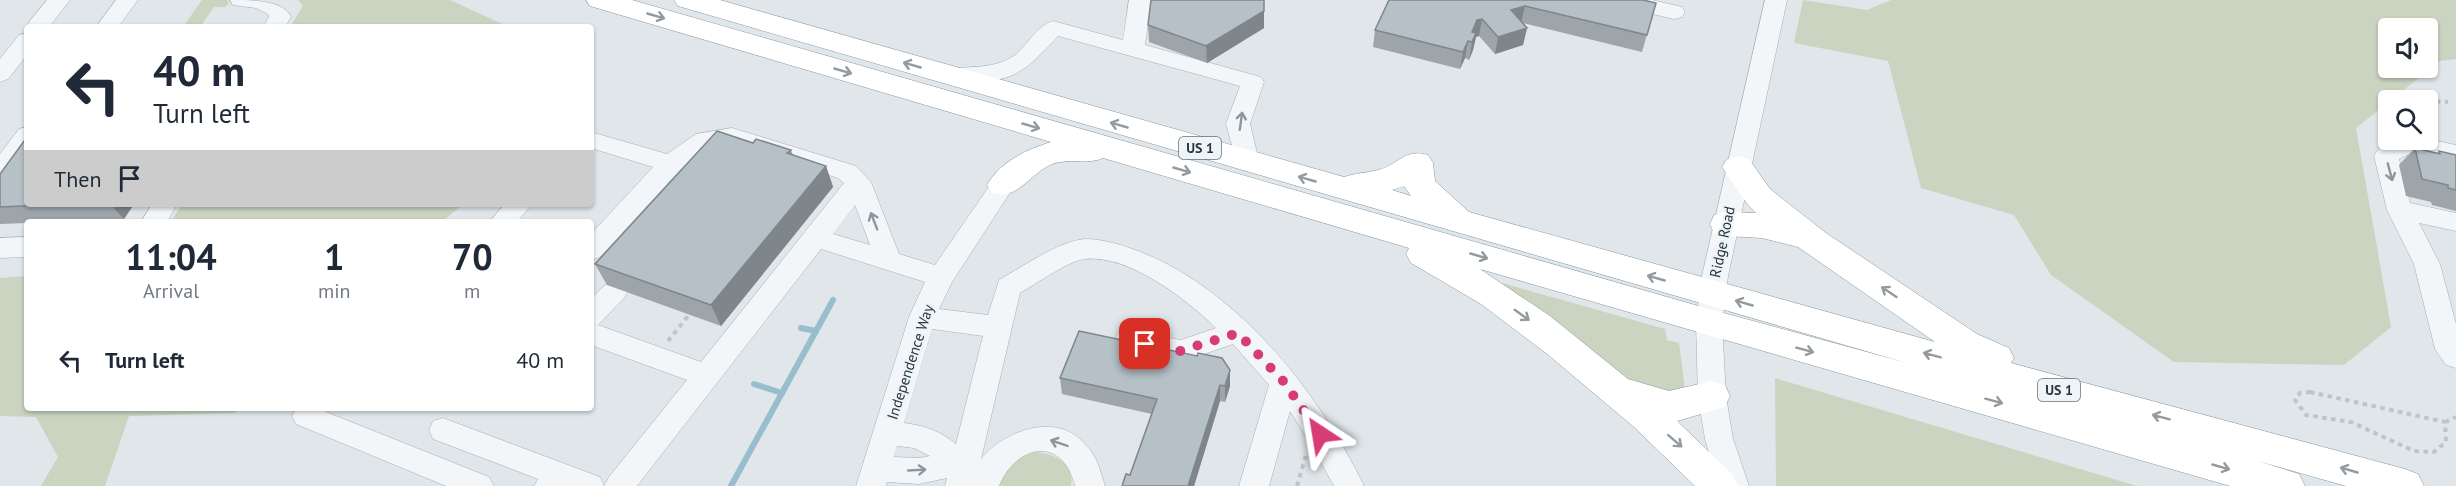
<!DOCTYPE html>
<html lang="en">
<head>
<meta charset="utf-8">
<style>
	body { margin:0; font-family:"PT Sans",sans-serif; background:#f2f2f3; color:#1f2937; height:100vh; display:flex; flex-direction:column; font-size:22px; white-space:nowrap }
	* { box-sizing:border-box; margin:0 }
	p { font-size:20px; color:#747a83 }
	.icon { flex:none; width:33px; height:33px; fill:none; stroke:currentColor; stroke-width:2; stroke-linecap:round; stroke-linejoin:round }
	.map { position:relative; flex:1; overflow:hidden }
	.side { position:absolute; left:24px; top:219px; width:570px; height:192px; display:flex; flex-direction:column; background:#fff; border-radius:6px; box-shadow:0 2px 4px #0004 }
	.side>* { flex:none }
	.hud { position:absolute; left:24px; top:24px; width:570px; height:183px; border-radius:6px; box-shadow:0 2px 4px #0004; background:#fff; color:#1f2937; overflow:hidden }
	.buttons { position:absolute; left:2378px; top:18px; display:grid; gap:12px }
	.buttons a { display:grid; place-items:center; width:60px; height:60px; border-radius:6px; background:#fff; box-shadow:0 2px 4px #0004; font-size:30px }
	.pin { position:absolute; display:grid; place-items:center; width:51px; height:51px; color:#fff; margin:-26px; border-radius:12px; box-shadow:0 3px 9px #0006 }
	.me { position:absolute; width:66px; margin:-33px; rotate:327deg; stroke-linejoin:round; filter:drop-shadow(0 0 4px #0008) }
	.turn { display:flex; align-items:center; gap:21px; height:126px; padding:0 30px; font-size:27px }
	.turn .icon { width:78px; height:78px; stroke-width:2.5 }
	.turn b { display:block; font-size:42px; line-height:51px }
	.then { display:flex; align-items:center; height:57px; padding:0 30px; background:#0003; gap:12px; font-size:22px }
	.eta { display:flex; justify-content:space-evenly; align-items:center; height:102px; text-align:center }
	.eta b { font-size:36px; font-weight:800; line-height:42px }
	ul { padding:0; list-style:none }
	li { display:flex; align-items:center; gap:18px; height:78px; padding:0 30px }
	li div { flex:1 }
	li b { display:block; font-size:22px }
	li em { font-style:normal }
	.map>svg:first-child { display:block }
</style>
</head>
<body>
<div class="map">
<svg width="2456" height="486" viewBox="0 0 2456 486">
	<rect width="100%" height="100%" fill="#e0e6ea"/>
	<g fill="#cad4c0" fill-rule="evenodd">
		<path d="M202,0H227L229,4L225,7H214L200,27H183Z"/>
		<path d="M298,0H450L509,27H290L303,6Z"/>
		<path d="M1803,0L1867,10L1891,0H2456V59L2440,61L2356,128L2391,327L2344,365L2174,362L2051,275L2014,215L1921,188L1888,61L1794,43ZM2388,28H2427V68H2388Z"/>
		<path d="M182,204H463L442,222H171Z"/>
		<path d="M27,276V408H240L234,413L129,416L105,486H41L58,457L36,417L0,416V278Z"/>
		<path d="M1502,283L1665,329L1667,340L1679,343L1685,389L1664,397L1628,385Z"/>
		<path d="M1775,378L2137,486H1776Z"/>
		<path d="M1036,452C1055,454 1075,463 1071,486H999C1007,465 1013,457 1036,452Z"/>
	</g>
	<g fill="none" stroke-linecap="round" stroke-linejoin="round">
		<g stroke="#98bdcc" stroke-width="6">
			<path d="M801,328L816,331"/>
			<path d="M754,384L782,393"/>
			<path d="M731,486L833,300"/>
		</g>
		<g stroke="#a5aeb4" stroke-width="1">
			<g id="minor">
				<path d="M47,0H70L49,27L27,29L29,22Z"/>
				<path d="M116,0H138L118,27H96Z"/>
				<path d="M230,0C251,0 284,0 291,17L285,27H263L269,17L268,14L256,8L233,5Z"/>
				<path d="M1129,0H1151L1145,45L1261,77L1264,82L1250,124L1259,161L1256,167L1247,170L1238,167L1226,124L1240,86L1058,36C1017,81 1011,80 952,84L944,81L941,76L944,71C968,64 989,71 1012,57C1027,48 1035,26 1053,21L1123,40Z"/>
				<path d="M1610,0H1652L1682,7L1685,12L1682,17L1674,19L1613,5Z"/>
				<path d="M1765,0H1787L1728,276L1722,323L1726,396L1733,439L1749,486H1719L1705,439L1698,396L1696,323L1702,276Z"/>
				<path d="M27,33V55L8,79L0,82V59L19,35Z"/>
				<path d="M27,127V152L9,177L0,180V154L19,129Z"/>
				<path d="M732,128L856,166L871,182L899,254L935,265L994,179L1003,176L1012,179L1015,185L952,282L939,309L988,315L999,280C1022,267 1059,241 1085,239C1103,239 1122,245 1138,251C1238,289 1319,393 1364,486H1334L1311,444L1290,411L1269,486H1239L1269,385L1233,344L1181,362L1118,349L1114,341L1118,333L1128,330L1181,340L1216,328C1187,300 1129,254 1085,259C1070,260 1034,285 1020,293L981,459C1004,431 1056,411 1085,444C1097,456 1100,470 1105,486H1075C1063,435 1016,444 999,486H945L947,478L919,484L887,482L886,486H856L909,317L925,282L821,249L637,486H534L538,479L433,439L429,430L433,421L443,418L600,477L604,486L609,477L687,380L591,345V299C602,288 608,278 624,284L628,291L624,298L598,325L701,362L844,183L838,178L732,144L710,147L680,170L600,257L591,260V234L653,167L591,148V132L667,154L696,134ZM855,205L870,245L833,234ZM932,329L983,336L956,444C942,432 923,425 904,423ZM897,446L914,448L930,456L919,458L894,457Z"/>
				<path d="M2427,139L2456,145V163C2439,158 2414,148 2399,159L2410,203L2456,213V231L2419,223L2440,264L2456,324V368L2446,365L2435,349L2414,264L2387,210L2374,156C2386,135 2408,142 2427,139Z"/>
				<path d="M152,204H177L167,222H141Z"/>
				<path d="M505,204H532L517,222H489Z"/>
				<path d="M27,237V257L0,258V238Z"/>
				<path d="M296,408H328L326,412L489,477L494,486H446L296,424L292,416Z"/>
			</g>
		</g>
		<g stroke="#8697a1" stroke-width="1">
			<path id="highway" d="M586,0H632L1709,309L1907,363L678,6L674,0H720L1344,177C1355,173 1367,173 1378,170C1399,165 1404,148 1428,155L1433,163L1435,181L1469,212L1935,342L1798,247L1762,238L1726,236L1714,233L1710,224L1714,215L1726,212L1756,213L1748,205L1722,167L1727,159L1738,156L1749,159L1770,189L1826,233L1977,334L2009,348L2014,358L2011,363L2405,469L2418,474L2424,486H2346L2258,461L2299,474L2305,486H2230L1480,269L1550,316L1628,379L1669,391L1712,381L1725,385L1730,396L1725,407L1677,421L1732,474L1738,486H1695L1634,427L1546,353L1481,304L1411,263L1406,254L1409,248L1103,158C1088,165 1069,158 1052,164C1029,174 1018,201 992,193L987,185C1001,161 1026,150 1051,142L590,6ZM1404,186L1411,196L1392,190Z"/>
		</g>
		<g stroke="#bec4c9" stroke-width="4" stroke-dasharray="4.5 4.5" stroke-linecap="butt">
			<path d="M2427,101L2448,102"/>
			<path d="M668,341L688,316"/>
			<path d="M2310,392L2445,422L2446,442L2434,452L2414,451L2351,422L2306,415L2295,400L2300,393Z"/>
			<path d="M2445,422L2456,417"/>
			<path d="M1297,486L1306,455"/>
		</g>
		<use href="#minor" fill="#f3f6f8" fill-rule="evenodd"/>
		<use href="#highway" fill="#fff" fill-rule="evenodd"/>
	</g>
	<g fill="#9da5ab">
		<path d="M1389,0L1656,3L1642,52L1523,23L1527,28L1523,45L1495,54L1479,36L1476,37L1473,50L1469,60L1465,58L1460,69L1373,47L1375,30Z"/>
		<path d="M1148,25L1264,28L1207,63L1149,42Z"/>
		<path d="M2415,148L2437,153L2439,151L2456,155V211L2432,205L2431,202L2406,196L2399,165Z"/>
		<path d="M791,150L793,155L826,166L833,187L721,326L607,285L595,264Z"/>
		<path d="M27,204H134L124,219L57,222H27V223L0,224V207Z"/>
		<path d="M1079,331L1230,386L1225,402L1220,401L1194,486H1122L1130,475L1152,414L1062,394L1060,378Z"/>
	</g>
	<g fill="#7f868b">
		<path d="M1525,6L1521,23L1511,10Z"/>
		<path d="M1264,11V28L1207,63L1206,46Z"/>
		<path d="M1482,19L1479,36L1476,37L1473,50L1469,60L1472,42V32L1477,20Z"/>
		<path d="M1527,28L1523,45L1495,54L1498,37Z"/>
		<path d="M1468,41L1465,58L1460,69L1463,52Z"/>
		<path d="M826,166L833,187L721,326L711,305Z"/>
		<path d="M110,204H134L124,219Z"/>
		<path d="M1230,370V386L1225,402V386Z"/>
		<path d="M1220,385V401L1194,486H1188Z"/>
	</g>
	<g fill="#b6c0c7" stroke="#7f868b" stroke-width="1.5">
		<path d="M1151,0H1264V11L1206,46L1148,25Z"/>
		<path d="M1389,0H1643L1656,3L1647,35L1525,6L1511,10L1527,28L1498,37L1482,19L1477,20L1472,32L1476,33L1472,42L1468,41L1463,52L1375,30Z"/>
		<path d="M717,131L753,143L756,139L791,150L787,153L826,166L711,305L595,264Z"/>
		<path d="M27,137V204H69L0,207V174Z"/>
		<path d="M2415,148L2440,154L2439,151L2456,155V190L2448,188V185L2422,179Z"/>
		<path d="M1079,331L1197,356L1198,353L1222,358L1230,370L1225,386L1220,385L1188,486H1122L1126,474L1130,475L1157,399L1060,378Z"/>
	</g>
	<defs><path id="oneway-shaft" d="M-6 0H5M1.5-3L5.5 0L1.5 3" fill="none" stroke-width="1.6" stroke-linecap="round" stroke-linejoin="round" transform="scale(1.5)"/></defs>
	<g stroke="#939ba0">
		<use href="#oneway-shaft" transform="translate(656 16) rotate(16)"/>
		<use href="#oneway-shaft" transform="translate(912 65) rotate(-164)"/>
		<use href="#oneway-shaft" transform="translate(843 71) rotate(16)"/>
		<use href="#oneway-shaft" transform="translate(1119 125) rotate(-164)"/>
		<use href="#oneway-shaft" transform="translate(1031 126) rotate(16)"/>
		<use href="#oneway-shaft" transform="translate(1182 170) rotate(16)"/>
		<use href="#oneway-shaft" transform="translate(1307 179) rotate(-164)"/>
		<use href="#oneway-shaft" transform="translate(1479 256) rotate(16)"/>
		<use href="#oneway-shaft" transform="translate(1656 278) rotate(-164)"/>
		<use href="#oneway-shaft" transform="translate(1889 292) rotate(-146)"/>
		<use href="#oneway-shaft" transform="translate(1744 303) rotate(-164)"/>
		<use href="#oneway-shaft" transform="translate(1522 315) rotate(36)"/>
		<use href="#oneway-shaft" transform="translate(1805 350) rotate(15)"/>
		<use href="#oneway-shaft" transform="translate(1932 355) rotate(-165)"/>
		<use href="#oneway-shaft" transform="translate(1994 401) rotate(15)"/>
		<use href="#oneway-shaft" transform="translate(2161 417) rotate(-165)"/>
		<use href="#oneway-shaft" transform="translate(1675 441) rotate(41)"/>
		<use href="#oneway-shaft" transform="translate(2221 467) rotate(16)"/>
		<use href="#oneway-shaft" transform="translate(2349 470) rotate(-164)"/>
	</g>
	<g stroke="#8d969d">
		<use href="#oneway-shaft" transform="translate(1241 121) rotate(-82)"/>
		<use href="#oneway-shaft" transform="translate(2390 172) rotate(75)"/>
		<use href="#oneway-shaft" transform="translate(874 221) rotate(-111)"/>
		<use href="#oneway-shaft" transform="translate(1059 443) rotate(-161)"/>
		<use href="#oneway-shaft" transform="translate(917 470) rotate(-3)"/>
	</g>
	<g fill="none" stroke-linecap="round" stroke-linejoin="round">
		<path stroke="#d73c76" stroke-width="10" stroke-dasharray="0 18" d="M1145,344L1180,351L1238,333L1284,382L1320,434"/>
	</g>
	<g text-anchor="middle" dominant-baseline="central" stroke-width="4.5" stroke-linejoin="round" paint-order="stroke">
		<g fill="#eff4f7" stroke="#637078" stroke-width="1.5">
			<rect x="1179" y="137" width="42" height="22" rx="4.5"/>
			<rect x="2038" y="379" width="42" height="22" rx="4.5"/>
		</g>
		<g font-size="14" font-weight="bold" fill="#273742">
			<text x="1200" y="148">US 1</text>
			<text x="2059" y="390">US 1</text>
		</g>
		<g font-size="15" fill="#273742" stroke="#eff4f7">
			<text transform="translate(1722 242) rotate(-78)">Ridge Road</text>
			<text transform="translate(910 362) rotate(-72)">Independence Way</text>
		</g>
	</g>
</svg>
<div class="buttons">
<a><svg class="icon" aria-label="sound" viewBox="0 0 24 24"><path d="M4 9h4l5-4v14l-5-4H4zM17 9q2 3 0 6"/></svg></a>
<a><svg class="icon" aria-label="search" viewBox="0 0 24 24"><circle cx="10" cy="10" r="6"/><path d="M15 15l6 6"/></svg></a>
</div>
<div class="pin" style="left:1145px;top:344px;background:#d93025"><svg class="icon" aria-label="arrive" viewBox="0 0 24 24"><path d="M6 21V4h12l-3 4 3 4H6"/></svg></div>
<svg class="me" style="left:1320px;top:434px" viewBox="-20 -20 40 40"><path d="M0-17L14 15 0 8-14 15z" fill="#d73c76" stroke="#fff" stroke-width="4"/></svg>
<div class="hud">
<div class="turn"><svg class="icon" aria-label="left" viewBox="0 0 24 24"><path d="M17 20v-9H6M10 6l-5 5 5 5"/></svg><div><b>40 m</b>Turn left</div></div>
<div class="then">Then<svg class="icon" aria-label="arrive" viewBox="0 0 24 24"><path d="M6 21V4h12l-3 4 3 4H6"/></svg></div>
</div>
<section class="side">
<div class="eta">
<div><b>11:04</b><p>Arrival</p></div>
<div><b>1</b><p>min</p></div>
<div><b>70</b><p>m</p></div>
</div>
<ul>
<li><svg class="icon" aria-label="left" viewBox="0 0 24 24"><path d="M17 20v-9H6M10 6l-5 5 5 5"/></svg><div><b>Turn left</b></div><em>40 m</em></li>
</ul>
</section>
</div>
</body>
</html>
